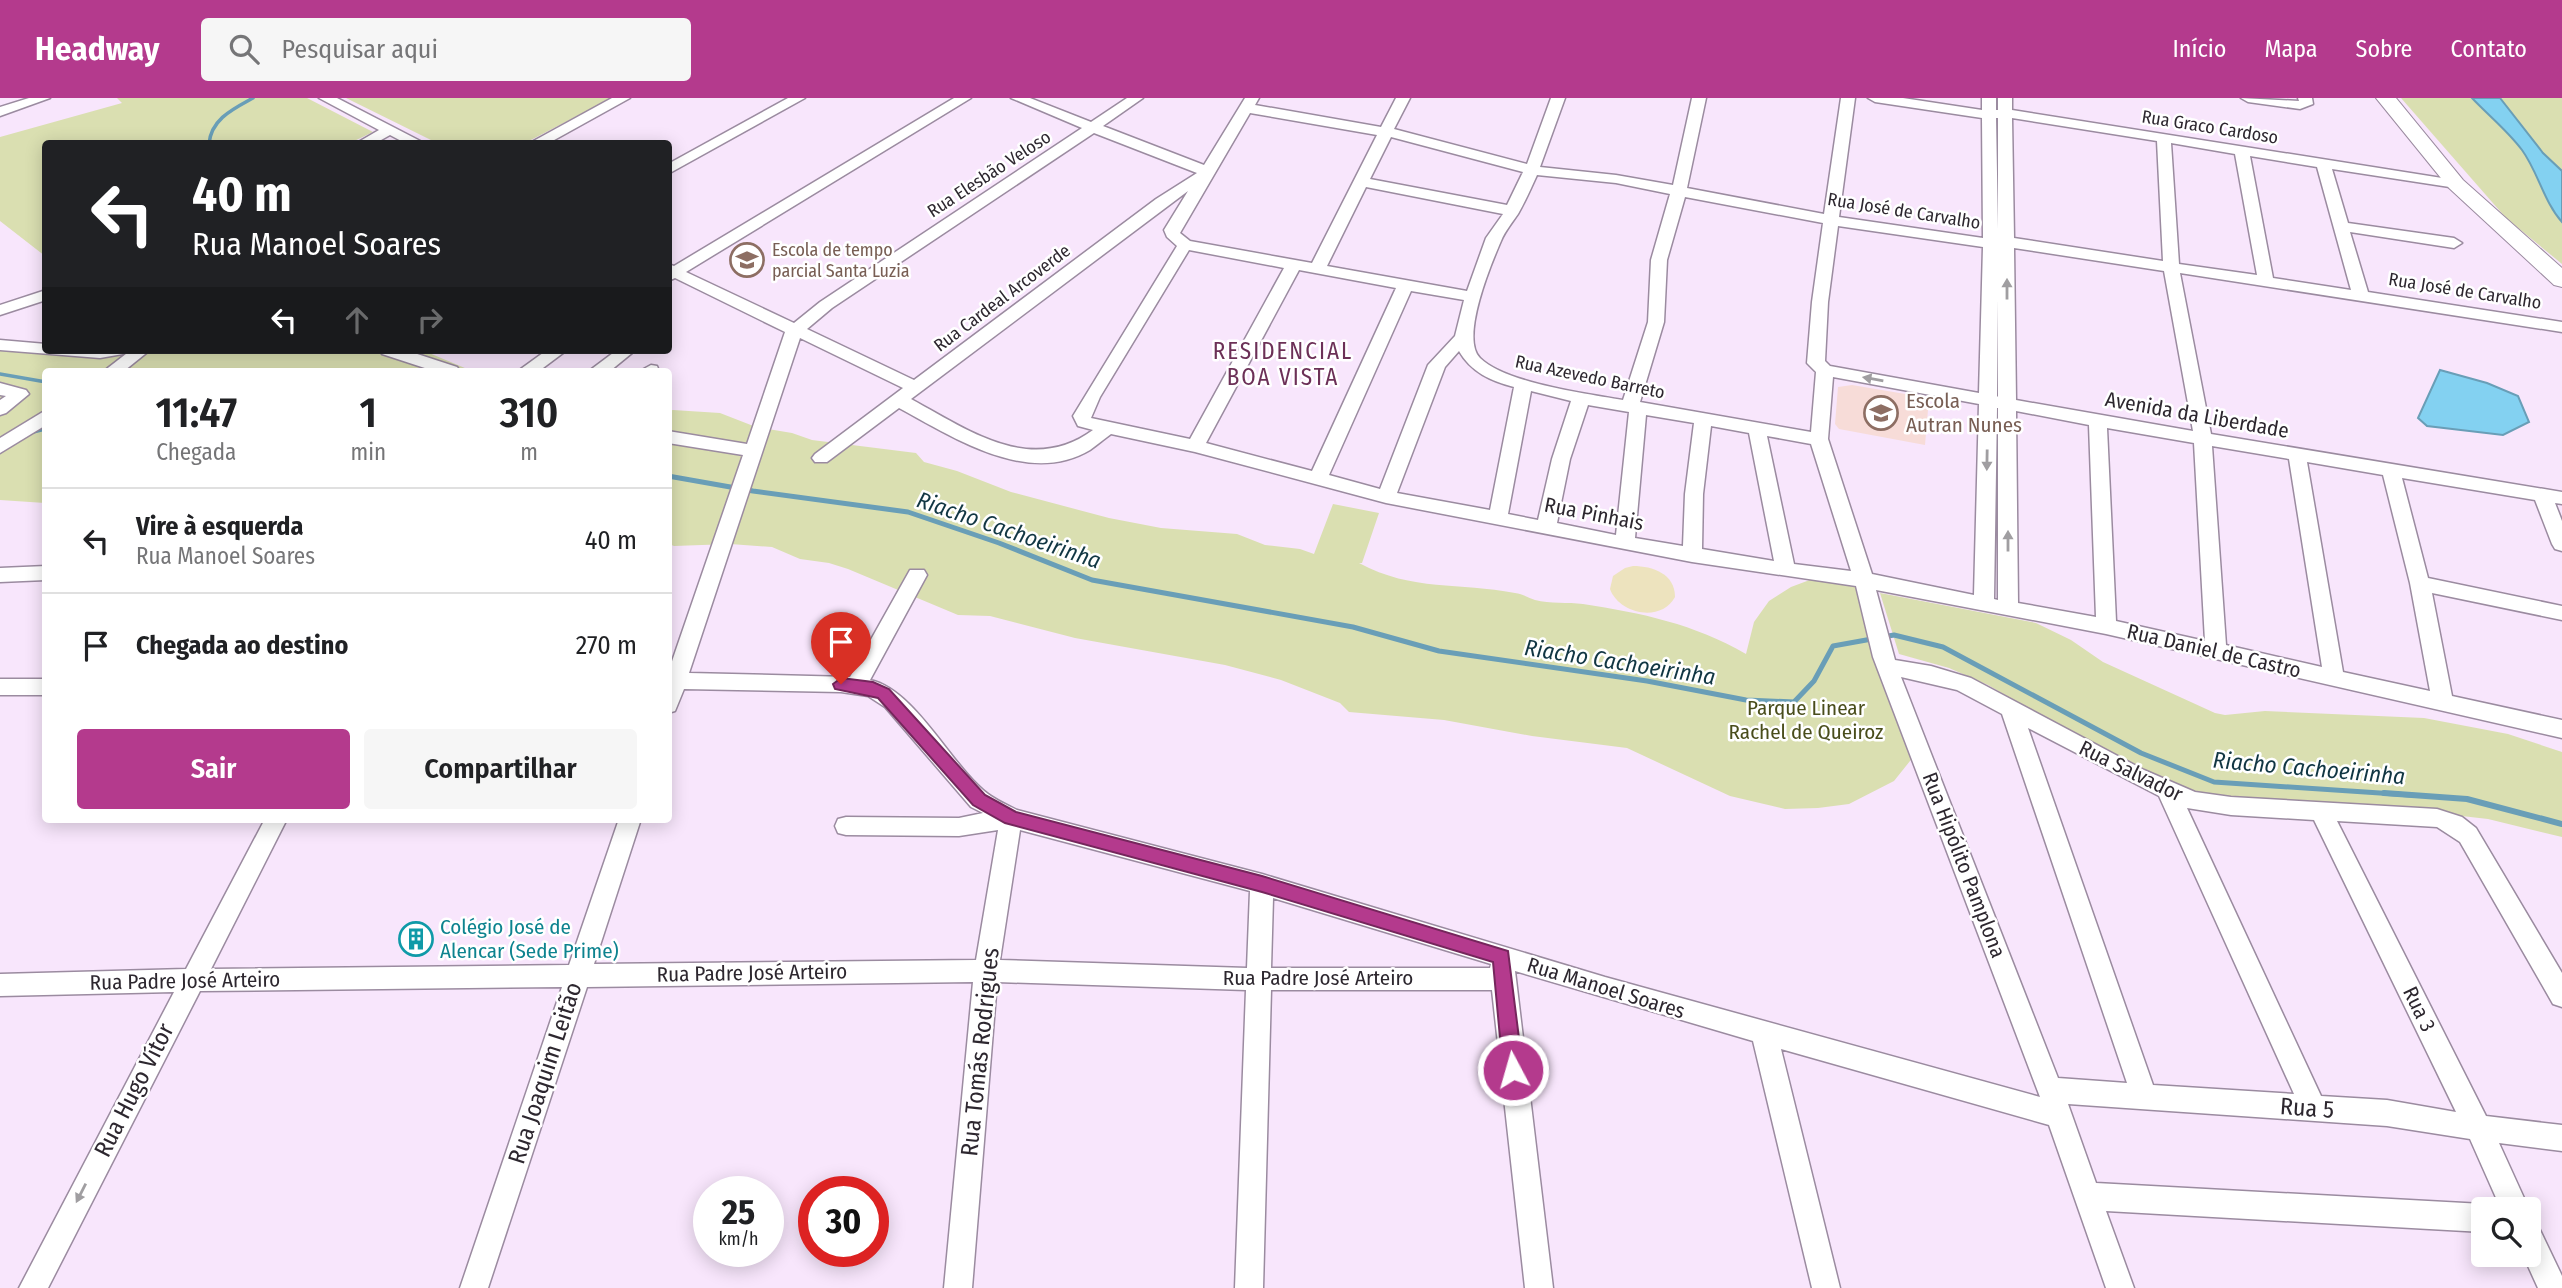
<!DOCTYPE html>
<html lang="pt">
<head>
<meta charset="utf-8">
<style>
	body { margin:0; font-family:"Fira Sans Condensed",sans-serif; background:#f6f6f6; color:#202124; height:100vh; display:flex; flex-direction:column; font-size:26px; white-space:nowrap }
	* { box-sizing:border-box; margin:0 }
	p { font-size:23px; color:#757577 }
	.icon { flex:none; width:38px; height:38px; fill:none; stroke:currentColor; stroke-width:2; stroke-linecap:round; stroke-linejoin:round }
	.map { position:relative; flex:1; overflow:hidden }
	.side { position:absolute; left:42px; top:270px; width:630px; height:455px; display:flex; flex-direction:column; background:#fff; border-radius:7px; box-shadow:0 4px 18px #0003 }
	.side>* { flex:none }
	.guide { position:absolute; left:42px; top:42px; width:630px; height:214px; border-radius:7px; box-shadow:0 4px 18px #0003; background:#202124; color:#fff; overflow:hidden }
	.fabs { position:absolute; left:2471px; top:1099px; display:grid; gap:14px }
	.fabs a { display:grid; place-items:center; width:70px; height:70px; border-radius:7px; background:#fff; box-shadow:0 4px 18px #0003; font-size:35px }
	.speed { position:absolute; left:693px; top:1078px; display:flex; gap:14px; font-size:35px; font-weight:700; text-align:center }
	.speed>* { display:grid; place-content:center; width:91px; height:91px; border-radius:50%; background:#fff; box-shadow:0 4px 18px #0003; line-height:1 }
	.speed small { font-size:18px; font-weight:400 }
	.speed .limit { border:10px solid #d22; background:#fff; color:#111 }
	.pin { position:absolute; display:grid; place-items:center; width:60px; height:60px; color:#fff; margin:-72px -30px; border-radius:50% 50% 50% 0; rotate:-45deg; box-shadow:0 0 7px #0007 }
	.pin .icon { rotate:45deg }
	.me { position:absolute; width:77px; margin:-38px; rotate:354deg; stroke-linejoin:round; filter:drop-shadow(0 0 5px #0008) }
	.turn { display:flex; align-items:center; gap:24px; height:147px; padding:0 35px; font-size:32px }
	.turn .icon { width:91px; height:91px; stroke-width:2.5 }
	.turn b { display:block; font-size:49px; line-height:60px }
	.lanes { display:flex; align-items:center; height:66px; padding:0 35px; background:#0003; justify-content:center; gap:35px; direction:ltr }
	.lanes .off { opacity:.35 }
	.eta { display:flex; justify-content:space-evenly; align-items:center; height:119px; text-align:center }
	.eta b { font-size:42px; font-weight:600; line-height:49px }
	.button { display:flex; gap:14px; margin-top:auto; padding:14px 35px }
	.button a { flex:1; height:80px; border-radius:7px; background:#b43a8d; color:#fff; font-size:28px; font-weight:600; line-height:80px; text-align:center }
	.button a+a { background:#f6f6f6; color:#202124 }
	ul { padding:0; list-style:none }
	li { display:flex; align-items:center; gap:21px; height:105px; padding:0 35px; border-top:2px solid #e0e0e0 }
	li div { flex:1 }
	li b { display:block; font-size:26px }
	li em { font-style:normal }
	header { display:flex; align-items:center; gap:42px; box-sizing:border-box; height:98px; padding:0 35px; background:#b43a8d; color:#fff }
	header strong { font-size:33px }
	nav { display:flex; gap:38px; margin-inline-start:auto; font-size:24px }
	.search { width:490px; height:63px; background:#f6f6f6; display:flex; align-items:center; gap:18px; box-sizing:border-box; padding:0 24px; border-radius:7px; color:#757577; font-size:26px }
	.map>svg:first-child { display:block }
</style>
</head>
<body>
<header>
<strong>Headway</strong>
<div class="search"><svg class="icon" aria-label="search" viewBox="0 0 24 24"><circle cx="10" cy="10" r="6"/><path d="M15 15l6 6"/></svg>Pesquisar aqui</div>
<nav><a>Início</a><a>Mapa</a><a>Sobre</a><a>Contato</a></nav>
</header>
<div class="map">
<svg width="2562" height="1190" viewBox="0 0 2562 1190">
	<rect width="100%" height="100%" fill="#f8e6fc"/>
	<path fill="#f7dcd8" d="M1852,287L1929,300L1925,347L1839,331L1835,326L1838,289Z"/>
	<g fill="#dadfb1">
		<path d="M117,0H307L373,34L348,46H46L45,158L0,123V39L122,5Z"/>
		<path d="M346,0H612L523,46L437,45Z"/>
		<path d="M2401,0H2562V166L2506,120Z"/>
		<path d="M0,244L46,252H422L472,273H46L45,405L0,402Z"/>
		<path d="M673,312L720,315L756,329L792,335L812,342L916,355L924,364L957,373L1011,394L1109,420L1161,430L1237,436L1265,447L1300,451L1314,456L1333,406L1379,415L1362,465H1359C1413,494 1459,484 1515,495C1523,496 1529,500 1535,502C1550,506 1568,504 1583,506C1642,515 1694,526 1746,556L1754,524L1769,503L1791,489L1823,477L1853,479L1914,658L1894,683L1849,706L1818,710L1785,711L1730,698L1627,650L1532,638L1444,622L1349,614L1340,605L1281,582L1225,567L1075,540L990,518L958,517L848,471L829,465L800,461L772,449L730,446L674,448L669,446L668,313Z"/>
		<path d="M1880,495L2036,525L2071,542L2103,564L2215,615L2225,617L2265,613L2424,620L2508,636L2562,654V739L2488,721L2400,711L2207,699L2176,688L2070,635L1988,587L1949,570L1899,556Z"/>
	</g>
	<path fill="#ede3be" d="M1633,468C1653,468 1675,476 1675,499C1661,525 1619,516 1610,491L1613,478L1625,470Z"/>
	<g fill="#83d1f1" stroke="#699eb7" stroke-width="2">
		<path d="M2472,0H2500L2543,55L2562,73V124C2544,104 2538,74 2522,52C2508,33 2488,17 2472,0Z"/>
		<path d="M2440,272L2487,285L2518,298L2529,324L2503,337L2427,328L2418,320Z"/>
	</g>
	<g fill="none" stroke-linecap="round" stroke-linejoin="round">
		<g stroke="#699eb7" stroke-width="3.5">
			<path d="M209,46C211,21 233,11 253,0"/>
			<path d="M0,276L46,284"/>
		</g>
		<g stroke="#699eb7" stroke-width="5">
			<path d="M34,333L46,330"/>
			<path d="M668,378L753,393L908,414L999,445L1092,482L1353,529L1439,553L1647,583L1746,602L1794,604L1814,583L1833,548L1894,537L1943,549L2141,655L2214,684L2410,697"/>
		</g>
		<path stroke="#699eb7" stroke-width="6" d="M2384,695L2467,701L2562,726"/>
		<g stroke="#9b8ba0" stroke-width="3">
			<g id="street">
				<path d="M29,0H50L0,18V9Z"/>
				<path d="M319,0H337L426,46H407L390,37L374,46H355L379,32Z"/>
				<path d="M612,0H630L547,46H528Z"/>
				<path d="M788,0H805L668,76V66Z"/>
				<path d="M954,0H971L686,174L794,225L820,204L1082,30L1011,0H1030L1091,24L1127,0H1143L1103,28L1204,67L1245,0H1259L1255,7L1381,29L1396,0H1410L1394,31L1527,66L1551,0H1565L1540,69L1616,77L1673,87L1692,0H1706L1687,90L1824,116L1841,0H1855L1839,119L1983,140L1982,20L1875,4L1868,0H1903L1982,12V0H1996V12H1998V0H2012V12L2461,83L2463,86L2461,89L2456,90L2332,71L2348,125L2454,140L2462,145L2454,150L2350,134L2368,194L2562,224V234L2180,175L2211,336L2562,394V406L2555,405L2562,423V453L2555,451L2552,446L2535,402L2402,380L2428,480L2562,508V522L2432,495L2452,598L2562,622V640L2106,536L1876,492L1895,562L1931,568L1971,580L2144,672L2195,694L2231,699L2437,711L2462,719L2476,730L2562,875V909L2553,906L2460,744L2437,729L2337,723L2486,1018L2562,1027V1053L2499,1045L2529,1111H2501L2470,1041L2387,1028L2068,1006L2096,1085L2483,1106L2493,1111H2483V1134L2106,1113L2134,1190H2106L2049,1027L1781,951L1840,1190H1812L1753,943L1515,873L1553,1190H1525L1492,892H1271L1263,1190H1235L1246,892L997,884L972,1190H944L973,884L587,889L488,1190H460L562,889L200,893L48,1190H19L174,894L0,898V876L186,871L265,721H287L211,871L569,867L619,721H641L594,866L976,862L998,732L959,738L846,737L838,735L835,728L838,721L846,719L959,720L983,715L971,709L885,609L868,598L841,594L684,591L675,613L668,615V575L743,357L668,345V333L747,346L785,234L675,180L668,183V166L674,168ZM1250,15L1377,37L1312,165L1190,143L1180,135ZM1996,20H1998V131ZM2012,20L2157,43L2163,163L2014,140ZM1094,35L1197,75L1156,101L914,282L807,231L832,210ZM1391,39L1523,74L1507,107L1370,81ZM2171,45L2235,56L2257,177L2179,166ZM2250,58L2317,69L2351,192L2273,180ZM1537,77L1616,85L1670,96L1651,162L1648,224L1623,302C1588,296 1505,285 1480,260C1460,240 1491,166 1501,143C1505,133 1512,125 1518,116C1525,104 1531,90 1537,77ZM1366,89L1503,116L1486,140L1467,193L1327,168ZM1188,93L1164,132L1167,139L1177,148L1073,318L1078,328L1093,332C1031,378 968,332 911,301ZM1685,99L1823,125L1812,204L1807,265L1816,274L1811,334L1640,304L1664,224L1667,162ZM1838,128L1983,149L1979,295L1830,268L1825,263L1828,204ZM2014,150L2164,173L2193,333L2016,302ZM1189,152L1284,170L1190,341L1091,320L1100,299ZM1299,172L1396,190L1312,373L1206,345ZM1411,193L1464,202L1455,238L1428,267L1380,391L1329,377ZM1998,201V299L1997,298ZM800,240L903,290L815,356L812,360L815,364H827L899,310C953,339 1028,389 1090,352C1097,347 1104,341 1111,336L1195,354L1386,405L1692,464L1856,488L1873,559L2040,999L1605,879L1262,776L1017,712C1007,707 996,702 988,696C951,668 916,592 870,582L927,477L924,472H910L850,579L689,575ZM1459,253C1471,274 1491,283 1514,289L1490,412L1397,395L1445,269ZM1833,279L1979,306L1974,497L1872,476L1828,341ZM1531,293L1571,303L1552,361L1538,422L1508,416ZM1588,307L1629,314L1616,437L1557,425L1570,361ZM1997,310H1998V502L1994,501ZM2016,313L2089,327L2096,519L2018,505ZM1646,317L1694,325L1685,396L1683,448L1635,440ZM1711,328L1749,335L1774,463L1702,451L1703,396ZM2107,330L2194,345L2205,543L2116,523ZM1767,338L1811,346L1851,473L1794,466ZM2212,348L2289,361L2322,569L2226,547ZM2307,364L2383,377L2410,485L2430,593L2343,574ZM1901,579L1957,592L2002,616L2127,985L2058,980ZM2028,630L2159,698L2294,996L2153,987ZM2187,710L2231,717L2314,722L2456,1014L2387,1002L2321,998ZM1020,732L1250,793L1247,870L1000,862ZM1273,800L1491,866L1490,870H1271Z"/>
				<path d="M2241,0L2299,3L2298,0H2312L2313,6L2300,11L2248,4Z"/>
				<path d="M46,192V202L0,217V207Z"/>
				<path d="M0,242L46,246V252H125L123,256L100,260L0,252Z"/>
				<path d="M131,252H150L124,273H104Z"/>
				<path d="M380,252H405L457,269L460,273H434L382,256Z"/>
				<path d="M547,252H567L539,273H518Z"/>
				<path d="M617,252H630L632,255L610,273H589Z"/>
				<path d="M651,267L657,268L659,273H640Z"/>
				<path d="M0,285L26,292L29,296L6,315L0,317V302L6,298L0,297Z"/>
				<path d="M46,312V327L0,355V340Z"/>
				<path d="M46,468V482L0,484V470Z"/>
				<rect x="0" y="581" width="46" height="16"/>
				<path d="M2529,1126L2539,1130L2562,1178V1190H2538L2523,1157H2529Z"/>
			</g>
		</g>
		<g stroke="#9b8ba0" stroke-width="2">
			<path id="secondary" d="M2376,0H2396L2463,82L2562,170V189L2554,187L2449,90Z"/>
		</g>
		<use href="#street" fill="#fff" fill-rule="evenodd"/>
		<use href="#secondary" fill="#fff" fill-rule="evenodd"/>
	</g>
	<defs><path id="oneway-solid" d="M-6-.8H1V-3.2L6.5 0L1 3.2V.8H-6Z" transform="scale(1.75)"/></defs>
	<g fill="#a09ea1">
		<use href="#oneway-solid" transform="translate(2007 191) rotate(-90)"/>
		<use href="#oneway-solid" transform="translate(1873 281) rotate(-170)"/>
		<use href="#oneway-solid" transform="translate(1987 362) rotate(91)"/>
		<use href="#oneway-solid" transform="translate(2008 443) rotate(-90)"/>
		<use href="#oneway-solid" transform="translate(81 1095) rotate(117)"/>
	</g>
	<path fill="#b43a8d" stroke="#75265c" stroke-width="2" d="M841,580L873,584L889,591L985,697L1016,714L1262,778L1508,853L1523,972L1520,979L1513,982L1506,979L1503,972L1493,864L1262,794L1005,725L973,707L878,600L835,591L833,586Z"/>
	<defs>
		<g id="school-ring" transform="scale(1.75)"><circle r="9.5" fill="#fff" stroke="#8d6e63" stroke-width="1.5"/><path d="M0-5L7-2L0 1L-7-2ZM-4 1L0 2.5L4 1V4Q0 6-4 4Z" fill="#8d6e63"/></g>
		<g id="building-ring" transform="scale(1.75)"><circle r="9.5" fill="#fff" stroke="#0f9aa8" stroke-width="1.5"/><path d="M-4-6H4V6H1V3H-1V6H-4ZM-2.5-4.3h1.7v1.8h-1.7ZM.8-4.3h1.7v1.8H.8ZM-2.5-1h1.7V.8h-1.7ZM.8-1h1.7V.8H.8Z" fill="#0f9aa8"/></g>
	</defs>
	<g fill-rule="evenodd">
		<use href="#school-ring" x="747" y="162"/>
		<use href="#school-ring" x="1881" y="315"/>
		<use href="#building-ring" x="416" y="841"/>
	</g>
	<g text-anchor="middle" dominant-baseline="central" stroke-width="5" stroke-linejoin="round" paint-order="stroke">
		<g font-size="18" fill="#2d272f" stroke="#fff">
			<text transform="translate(2210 29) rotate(9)">Rua Graco Cardoso</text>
			<text transform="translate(989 76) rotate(-33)">Rua Elesbão Veloso</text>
			<text transform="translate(1904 113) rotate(9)">Rua José de Carvalho</text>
			<text transform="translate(2465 193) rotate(9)">Rua José de Carvalho</text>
			<text transform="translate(1002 200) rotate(-37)">Rua Cardeal Arcoverde</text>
			<text transform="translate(1590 279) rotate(12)">Rua Azevedo Barreto</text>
		</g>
		<g font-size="18" fill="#785e54" stroke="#fff" text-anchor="start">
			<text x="772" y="152">Escola de tempo<tspan x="772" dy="21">parcial Santa Luzia</tspan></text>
		</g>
		<g font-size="21" fill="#785e54" stroke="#fff" text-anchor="start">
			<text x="1906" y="303">Escola<tspan x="1906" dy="24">Autran Nunes</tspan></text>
		</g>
		<g font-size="21" fill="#2d272f" stroke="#fff">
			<text transform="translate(2197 317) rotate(10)">Avenida da Liberdade</text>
			<text transform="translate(1594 416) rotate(11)">Rua Pinhais</text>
			<text transform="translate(2214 553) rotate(13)">Rua Daniel de Castro</text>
			<text transform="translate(2131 673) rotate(26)">Rua Salvador</text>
			<text transform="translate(1964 767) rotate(69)">Rua Hipólito Pamplona</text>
			<text transform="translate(752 875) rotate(-1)">Rua Padre José Arteiro</text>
			<text x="1318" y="880">Rua Padre José Arteiro</text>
			<text transform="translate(185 883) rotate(-1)">Rua Padre José Arteiro</text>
			<text transform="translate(1606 890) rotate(17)">Rua Manoel Soares</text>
			<text transform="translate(2419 911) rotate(64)">Rua 3</text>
		</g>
		<g font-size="21" fill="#494d1b" stroke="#fff">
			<text x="1806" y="610">Parque Linear<tspan x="1806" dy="24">Rachel de Queiroz</tspan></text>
		</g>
		<g font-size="21" fill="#0d838f" stroke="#fff" text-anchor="start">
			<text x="440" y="829">Colégio José de<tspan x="440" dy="24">Alencar (Sede Prime)</tspan></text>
		</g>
		<g font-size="23" letter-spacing="2" fill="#6c3057" stroke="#fff">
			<text x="1283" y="253">RESIDENCIAL<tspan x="1283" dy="26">BOA VISTA</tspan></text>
		</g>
		<g font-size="23" font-style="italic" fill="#113643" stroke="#fff">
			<text transform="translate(1009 432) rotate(19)">Riacho Cachoeirinha</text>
			<text transform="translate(1620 564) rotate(9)">Riacho Cachoeirinha</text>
			<text transform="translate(2309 670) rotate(5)">Riacho Cachoeirinha</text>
		</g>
		<g font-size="24" fill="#2d272f" stroke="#fff">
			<text transform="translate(980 954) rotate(-84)">Rua Tomás Rodrigues</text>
			<text transform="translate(545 975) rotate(-72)">Rua Joaquim Leitão</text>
			<text transform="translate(134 992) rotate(-63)">Rua Hugo Vítor</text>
			<text transform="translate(2307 1010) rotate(4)">Rua 5</text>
		</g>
	</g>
</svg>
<div class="fabs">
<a><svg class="icon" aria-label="search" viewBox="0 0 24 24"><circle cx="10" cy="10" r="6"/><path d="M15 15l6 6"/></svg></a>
</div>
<div class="speed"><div>25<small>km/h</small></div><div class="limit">30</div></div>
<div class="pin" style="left:841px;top:586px;background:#d93025"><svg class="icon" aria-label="arrive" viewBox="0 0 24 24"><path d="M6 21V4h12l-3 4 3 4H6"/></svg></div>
<svg class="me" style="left:1513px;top:972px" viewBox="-20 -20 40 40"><circle r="17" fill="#b43a8d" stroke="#fff" stroke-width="3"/><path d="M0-11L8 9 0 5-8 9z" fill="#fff"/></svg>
<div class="guide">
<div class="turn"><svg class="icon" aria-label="left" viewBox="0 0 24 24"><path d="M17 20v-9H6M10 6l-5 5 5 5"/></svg><div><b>40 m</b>Rua Manoel Soares</div></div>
<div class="lanes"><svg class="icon" aria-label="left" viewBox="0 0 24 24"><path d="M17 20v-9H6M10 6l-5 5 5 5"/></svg><svg class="icon off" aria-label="ahead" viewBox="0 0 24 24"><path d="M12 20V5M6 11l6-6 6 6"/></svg><svg class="icon off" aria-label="right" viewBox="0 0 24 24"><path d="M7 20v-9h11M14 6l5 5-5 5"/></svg></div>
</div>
<section class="side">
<div class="eta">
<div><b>11:47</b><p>Chegada</p></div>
<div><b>1</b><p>min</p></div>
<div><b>310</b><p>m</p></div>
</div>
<ul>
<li><svg class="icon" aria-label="left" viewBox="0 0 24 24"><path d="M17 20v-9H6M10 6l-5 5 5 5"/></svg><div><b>Vire à esquerda</b><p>Rua Manoel Soares</p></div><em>40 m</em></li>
<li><svg class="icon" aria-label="arrive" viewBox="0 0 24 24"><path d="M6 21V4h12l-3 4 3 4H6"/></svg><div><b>Chegada ao destino</b></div><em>270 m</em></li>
</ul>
<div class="button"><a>Sair</a><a>Compartilhar</a></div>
</section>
</div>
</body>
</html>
